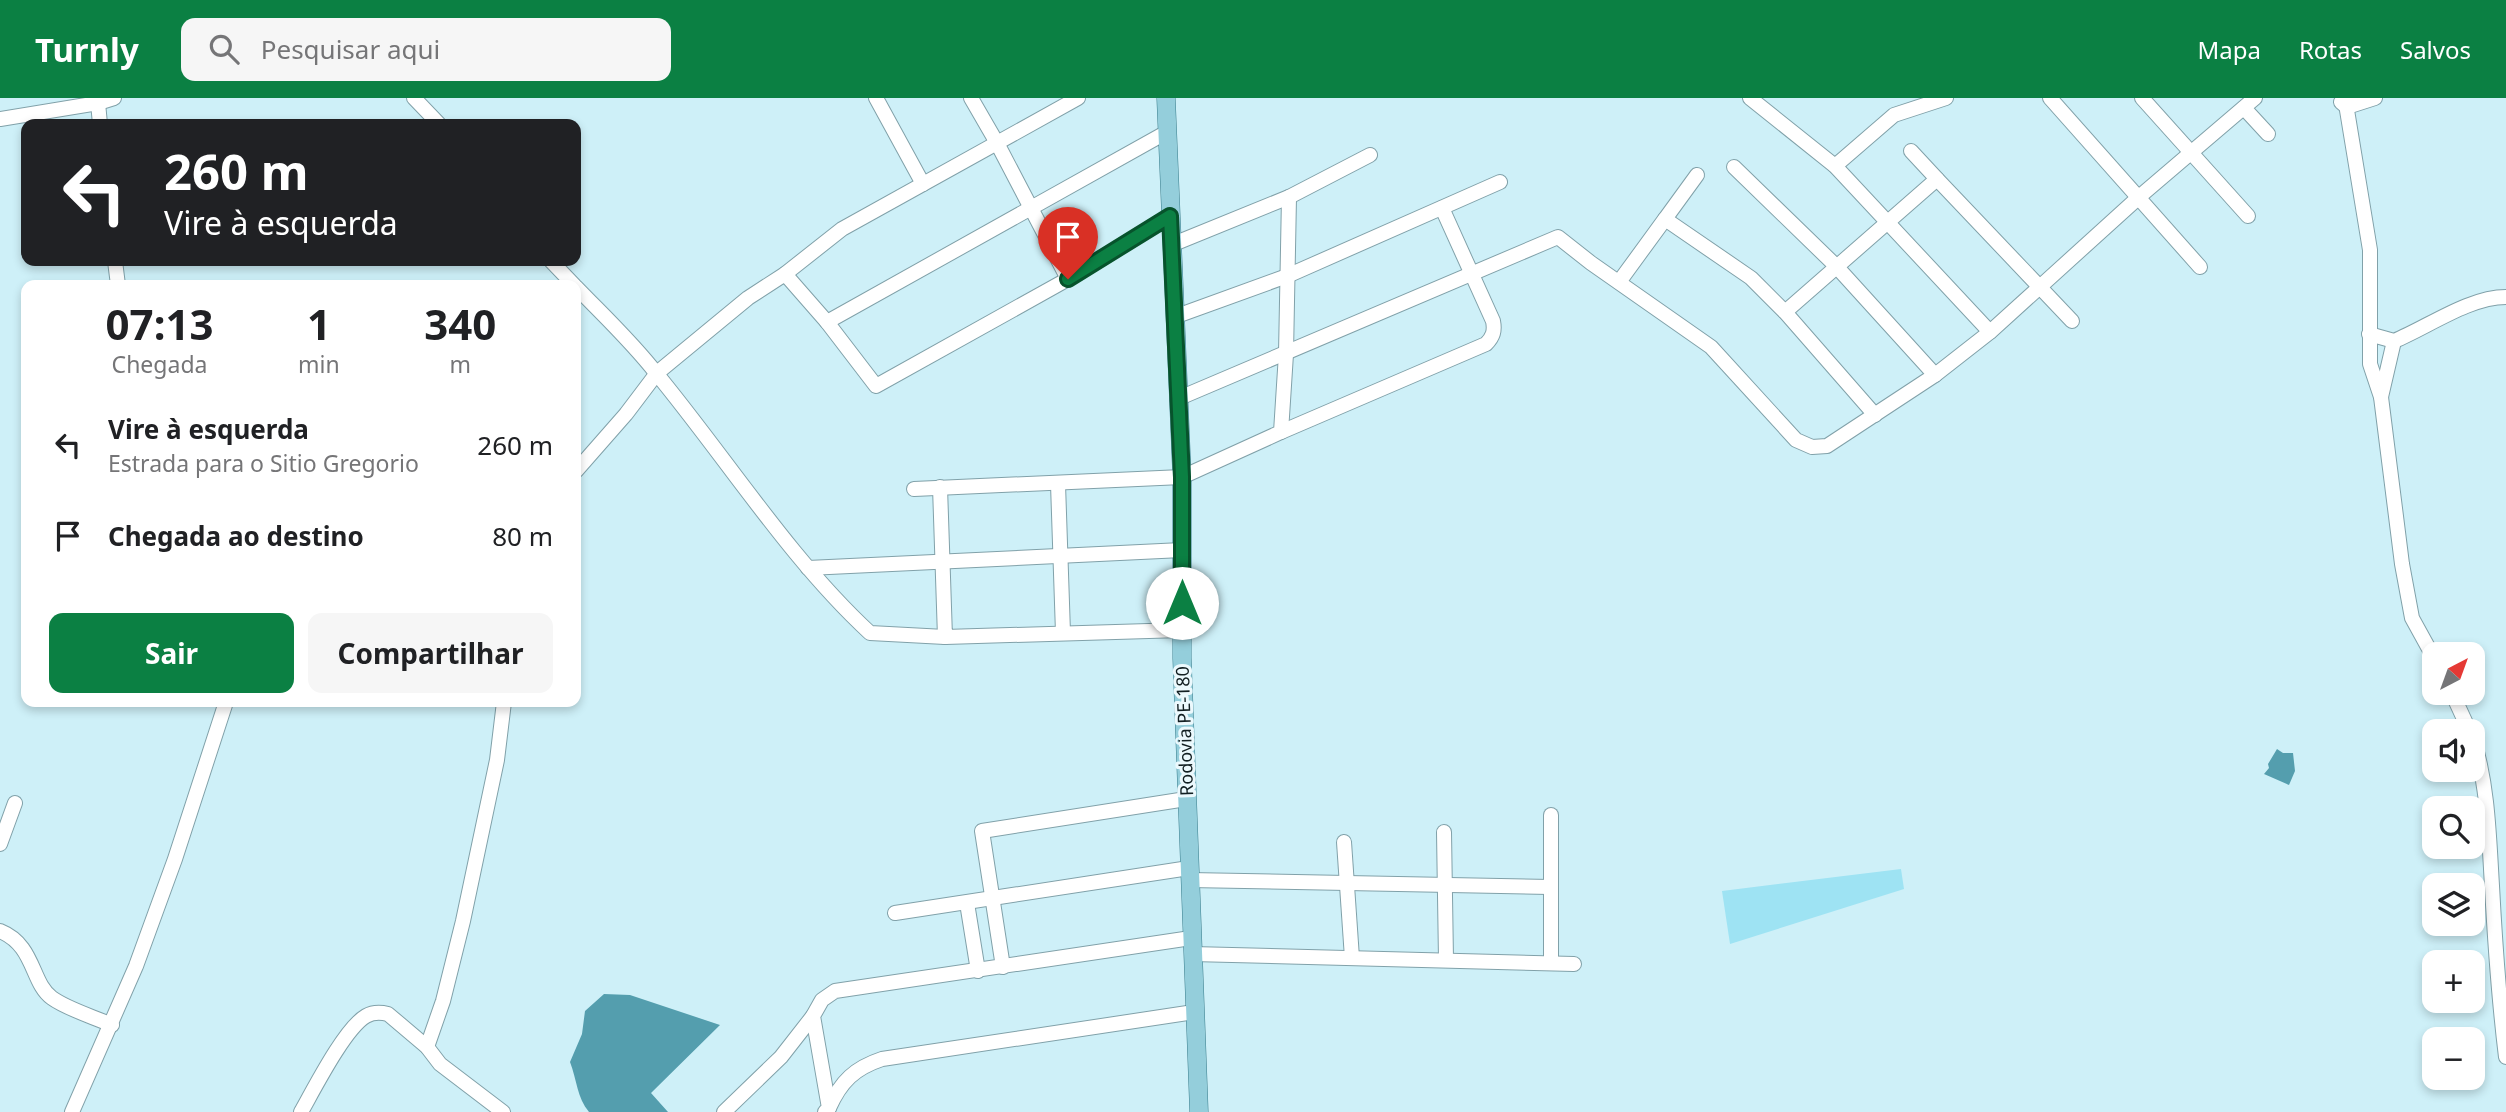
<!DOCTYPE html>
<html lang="pt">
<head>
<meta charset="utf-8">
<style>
	body { margin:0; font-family:"Noto Sans",sans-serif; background:#f6f6f6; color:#202124; height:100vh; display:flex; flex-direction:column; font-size:26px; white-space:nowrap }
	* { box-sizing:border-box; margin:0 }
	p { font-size:23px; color:#757577 }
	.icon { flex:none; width:38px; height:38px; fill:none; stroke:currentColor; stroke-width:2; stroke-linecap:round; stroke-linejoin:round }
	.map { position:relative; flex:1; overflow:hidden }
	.drawer { position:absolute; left:21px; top:182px; width:560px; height:427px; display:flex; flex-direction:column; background:#fff; border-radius:14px; box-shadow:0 4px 10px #0003 }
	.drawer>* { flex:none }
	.hud { position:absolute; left:21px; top:21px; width:560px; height:147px; border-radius:14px; box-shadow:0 4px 10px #0003; background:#202124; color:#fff; overflow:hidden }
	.needle { width:46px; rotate:41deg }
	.controls { position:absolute; left:2422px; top:544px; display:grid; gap:14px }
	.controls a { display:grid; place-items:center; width:63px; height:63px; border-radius:14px; background:#fff; box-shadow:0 4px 10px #0003; font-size:35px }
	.pin { position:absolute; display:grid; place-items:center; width:60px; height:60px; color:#fff; margin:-72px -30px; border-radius:50% 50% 50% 0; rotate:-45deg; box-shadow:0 0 7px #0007 }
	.pin .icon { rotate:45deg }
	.me { position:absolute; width:77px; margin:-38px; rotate:0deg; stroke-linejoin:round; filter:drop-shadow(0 0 5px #0008) }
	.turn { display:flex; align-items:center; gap:24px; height:147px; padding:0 28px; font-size:32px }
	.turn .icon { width:91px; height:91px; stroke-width:2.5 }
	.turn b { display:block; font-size:49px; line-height:60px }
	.eta { display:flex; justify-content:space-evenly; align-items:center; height:119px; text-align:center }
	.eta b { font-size:42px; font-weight:700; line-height:49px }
	.cta { display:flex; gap:14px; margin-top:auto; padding:14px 28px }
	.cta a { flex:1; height:80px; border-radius:14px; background:#0b8043; color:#fff; font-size:28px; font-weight:700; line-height:80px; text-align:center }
	.cta a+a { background:#f6f6f6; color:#202124 }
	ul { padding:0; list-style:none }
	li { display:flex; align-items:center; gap:21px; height:91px; padding:0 28px }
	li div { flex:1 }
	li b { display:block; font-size:26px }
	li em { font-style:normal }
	header { display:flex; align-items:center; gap:42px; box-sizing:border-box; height:98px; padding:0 35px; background:#0b8043; color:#fff }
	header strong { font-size:33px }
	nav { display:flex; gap:38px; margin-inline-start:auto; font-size:24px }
	.search { width:490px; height:63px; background:#f6f6f6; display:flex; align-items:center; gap:18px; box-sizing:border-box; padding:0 24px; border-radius:14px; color:#757577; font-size:26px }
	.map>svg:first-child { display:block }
</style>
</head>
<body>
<header>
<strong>Turnly</strong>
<div class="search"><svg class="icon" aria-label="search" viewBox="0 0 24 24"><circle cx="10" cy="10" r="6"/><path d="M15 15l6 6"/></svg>Pesquisar aqui</div>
<nav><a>Mapa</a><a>Rotas</a><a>Salvos</a></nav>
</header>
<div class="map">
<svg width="2506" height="1014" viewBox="0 0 2506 1014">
	<rect width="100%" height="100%" fill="#cef0f8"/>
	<path fill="#9ee3f3" d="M1901,771L1904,791L1730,846L1722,793Z"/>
	<g fill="#549eae">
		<path d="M2277,651L2283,655H2293L2295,673L2289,687L2264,676L2269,670L2268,666Z"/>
		<path d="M604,896L630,897L720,927L651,995L668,1014H589C577,1000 577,982 570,964L582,936L585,913Z"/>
	</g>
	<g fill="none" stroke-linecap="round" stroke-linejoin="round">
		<g stroke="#81a1a9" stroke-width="16">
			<g id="minor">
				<path d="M414,0L439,26"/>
				<path d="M876,0L923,86"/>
				<path d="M971,0L997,45L1068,181"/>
				<path d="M1750,0L1835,68L1990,234"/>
				<path d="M2050,0L2200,169"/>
				<path d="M2142,0L2248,118"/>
				<path d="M2345,0L2370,152V266L2381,299L2402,466L2412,520L2434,560"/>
				<path d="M2341,4L2347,9L2375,0"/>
				<path d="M98,5L100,26"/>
				<path d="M2244,10L2268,36"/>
				<path d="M0,21L98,5L114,0"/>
				<path d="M1911,53L1937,81"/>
				<path d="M1835,68L1894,17L1946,0"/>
				<path d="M1734,69L1836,168L1935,277"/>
				<path d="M1665,121L1697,77"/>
				<path d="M1171,147L1289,99L1370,57"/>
				<path d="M115,163L118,187"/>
				<path d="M551,163L574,187"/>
				<path d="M785,176L842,131L1078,0"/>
				<path d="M1619,184L1665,121L1751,180L1785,214L1875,317"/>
				<path d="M576,189C603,217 632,244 656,275C727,361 789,460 870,535L945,539"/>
				<path d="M1785,214L1937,81L2072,223"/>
				<path d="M1174,219L1287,178L1500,84"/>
				<path d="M827,224L1167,34"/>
				<path d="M2369,236L2394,243C2428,229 2469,199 2506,199"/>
				<path d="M2381,299L2394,243"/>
				<path d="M1177,301L1558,139L1591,165L1711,249L1796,342L1812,349L1827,348L1935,277L1990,234L2139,99L2255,0"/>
				<path d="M1281,334L1486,246C1493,239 1495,233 1493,223L1442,110"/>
				<path d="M576,373L626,316L657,275L748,200L785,176L827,224L876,288L1068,181L1170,118"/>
				<path d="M1058,386L1063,535"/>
				<path d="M940,389L945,539L1182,532"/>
				<path d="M914,391L1182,379L1281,334L1286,256L1289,99"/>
				<path d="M808,470L1182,452"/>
				<path d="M2452,595L2470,634"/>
				<path d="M2473,640C2488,687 2489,739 2492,788C2495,845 2499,902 2506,959"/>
				<path d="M1444,734L1446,862"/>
				<path d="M1344,744L1352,860"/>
				<path d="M0,746L15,705"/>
				<path d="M1189,782L1550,789"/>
				<path d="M967,805L978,873"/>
				<path d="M895,815L1189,770"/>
				<path d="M0,833C35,847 31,885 52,900C67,911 94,919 112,927"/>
				<path d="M1192,856L1574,866"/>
				<path d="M1551,865V717"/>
				<path d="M1003,869L982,733L1186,701"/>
				<path d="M427,949L443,903L463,823L497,662L504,604"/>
				<path d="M829,1010C841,983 855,970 882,961L1194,914"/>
				<path d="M72,1014L136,868L175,761L226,604"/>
				<path d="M301,1014C314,991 345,930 366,918C373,914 380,914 388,916L427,949L440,966L503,1014"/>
				<path d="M724,1014L781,959L813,918"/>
				<path d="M825,1014L829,1010L813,918L822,902L835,893L1191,840"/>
			</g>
		</g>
		<g stroke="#387c8b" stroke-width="19">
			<path id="major" d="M1166,0L1182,379V560L1199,1014"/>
		</g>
		<use href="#minor" stroke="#fff" stroke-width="14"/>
		<use href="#major" stroke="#94cedb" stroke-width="18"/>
	</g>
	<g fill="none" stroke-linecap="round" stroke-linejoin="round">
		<g stroke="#07532c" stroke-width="18">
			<path id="route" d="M1068,181L1170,118L1182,379V505"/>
		</g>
		<use href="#route" stroke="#0b8043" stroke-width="12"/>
	</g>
	<g text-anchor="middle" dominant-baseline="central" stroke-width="6" stroke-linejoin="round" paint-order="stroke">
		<g font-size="18" fill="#121f22" stroke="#ecf9fd">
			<text transform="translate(1184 633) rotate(-92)">Rodovia PE-180</text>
		</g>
	</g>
</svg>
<div class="controls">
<a><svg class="needle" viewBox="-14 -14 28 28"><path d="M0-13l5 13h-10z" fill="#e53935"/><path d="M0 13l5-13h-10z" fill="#757577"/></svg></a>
<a><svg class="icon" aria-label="sound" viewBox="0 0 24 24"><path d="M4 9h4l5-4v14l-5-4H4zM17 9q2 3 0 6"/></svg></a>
<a><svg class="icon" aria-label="search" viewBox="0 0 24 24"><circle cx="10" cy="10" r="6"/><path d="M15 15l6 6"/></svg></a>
<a><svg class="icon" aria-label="layers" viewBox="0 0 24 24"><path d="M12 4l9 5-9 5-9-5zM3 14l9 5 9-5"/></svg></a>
<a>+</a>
<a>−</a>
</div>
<div class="pin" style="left:1068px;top:181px;background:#d93025"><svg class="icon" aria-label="arrive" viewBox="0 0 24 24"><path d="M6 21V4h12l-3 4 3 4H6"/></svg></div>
<svg class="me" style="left:1182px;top:505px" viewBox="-20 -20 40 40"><circle r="19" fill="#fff"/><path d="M0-13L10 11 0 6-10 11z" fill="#0b8043"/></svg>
<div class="hud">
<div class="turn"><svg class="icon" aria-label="left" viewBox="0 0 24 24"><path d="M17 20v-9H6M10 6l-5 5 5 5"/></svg><div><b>260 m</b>Vire à esquerda</div></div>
</div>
<section class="drawer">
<div class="eta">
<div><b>07:13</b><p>Chegada</p></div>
<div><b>1</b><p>min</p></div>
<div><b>340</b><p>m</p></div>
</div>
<ul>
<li><svg class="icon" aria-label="left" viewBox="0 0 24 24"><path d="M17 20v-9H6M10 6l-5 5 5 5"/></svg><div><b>Vire à esquerda</b><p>Estrada para o Sitio Gregorio</p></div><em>260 m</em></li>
<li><svg class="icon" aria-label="arrive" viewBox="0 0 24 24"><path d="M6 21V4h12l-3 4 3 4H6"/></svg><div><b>Chegada ao destino</b></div><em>80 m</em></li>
</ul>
<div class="cta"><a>Sair</a><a>Compartilhar</a></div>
</section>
</div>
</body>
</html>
